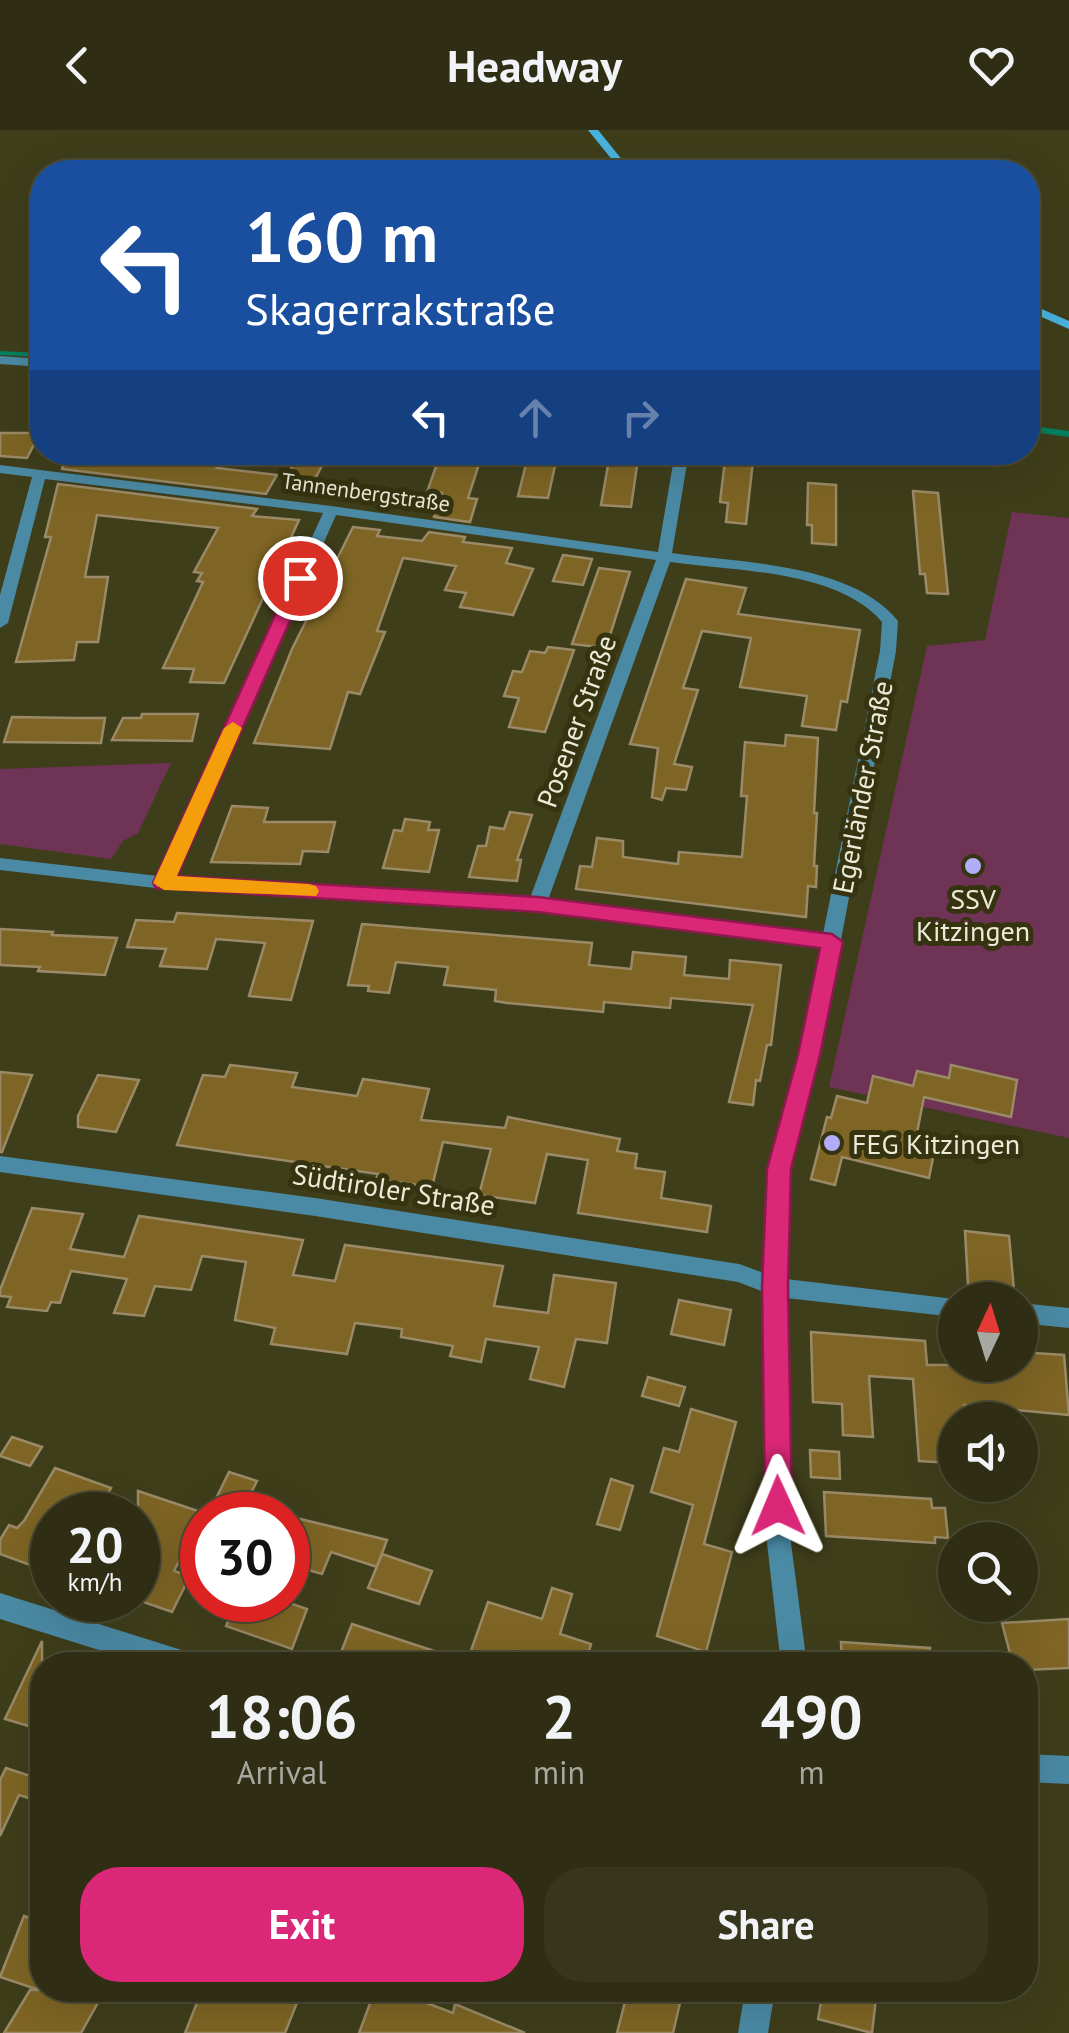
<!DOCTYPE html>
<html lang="en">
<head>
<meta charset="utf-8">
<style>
	body { margin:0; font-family:"PT Sans",sans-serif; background:#37361d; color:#f1f3f6; height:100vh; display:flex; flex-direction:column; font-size:38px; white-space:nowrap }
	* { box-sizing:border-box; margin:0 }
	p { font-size:32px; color:#a7a8a0 }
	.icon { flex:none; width:55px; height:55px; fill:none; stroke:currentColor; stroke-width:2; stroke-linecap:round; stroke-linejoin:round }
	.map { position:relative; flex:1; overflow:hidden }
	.sheet { position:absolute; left:30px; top:1522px; width:1008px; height:350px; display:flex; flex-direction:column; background:#2f2e14; border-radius:40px; box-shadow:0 10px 40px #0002,0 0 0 2px #4a4a34 }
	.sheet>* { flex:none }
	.banner { position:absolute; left:30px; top:30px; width:1010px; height:305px; border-radius:40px; box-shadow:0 10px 40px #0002,0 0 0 2px #4a4a34; background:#1a4fa0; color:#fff; overflow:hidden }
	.needle { width:65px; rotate:4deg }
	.controls { position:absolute; left:938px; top:1152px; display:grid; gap:20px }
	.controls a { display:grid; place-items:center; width:100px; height:100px; border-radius:50%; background:#2f2e14; box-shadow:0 10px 40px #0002,0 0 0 2px #4a4a34; font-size:50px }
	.speed { position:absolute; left:30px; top:1362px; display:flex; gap:20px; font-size:50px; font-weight:700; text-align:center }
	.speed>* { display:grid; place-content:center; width:130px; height:130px; border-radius:50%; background:#2f2e14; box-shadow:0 10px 40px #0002,0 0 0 2px #4a4a34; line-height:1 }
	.speed small { font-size:25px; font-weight:400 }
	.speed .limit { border:15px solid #d22; background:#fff; color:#111 }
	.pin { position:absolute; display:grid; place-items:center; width:85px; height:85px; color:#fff; margin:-42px; border:5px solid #fff; border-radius:50%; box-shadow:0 2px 10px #0007 }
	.me { position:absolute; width:110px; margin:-55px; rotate:359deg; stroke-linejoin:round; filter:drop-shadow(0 0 8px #0008) }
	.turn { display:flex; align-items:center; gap:35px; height:210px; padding:0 50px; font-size:45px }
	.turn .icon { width:130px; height:130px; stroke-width:2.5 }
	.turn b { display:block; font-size:70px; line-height:85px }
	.lanes { display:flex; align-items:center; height:95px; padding:0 50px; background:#0003; justify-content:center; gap:50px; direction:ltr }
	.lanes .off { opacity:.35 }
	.eta { display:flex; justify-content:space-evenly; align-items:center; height:170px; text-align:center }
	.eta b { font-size:60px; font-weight:800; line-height:70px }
	.button { display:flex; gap:20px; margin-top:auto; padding:20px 50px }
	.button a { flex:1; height:115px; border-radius:40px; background:#db2777; color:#fff; font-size:40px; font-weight:800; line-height:115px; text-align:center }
	.button a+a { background:#37361d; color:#f1f3f6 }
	header { display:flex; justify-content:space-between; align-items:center; height:130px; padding:0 50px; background:#2f2e14; font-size:45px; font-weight:800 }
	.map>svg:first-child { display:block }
</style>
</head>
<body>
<header><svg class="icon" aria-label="back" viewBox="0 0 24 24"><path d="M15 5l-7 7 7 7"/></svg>Headway<svg class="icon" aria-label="heart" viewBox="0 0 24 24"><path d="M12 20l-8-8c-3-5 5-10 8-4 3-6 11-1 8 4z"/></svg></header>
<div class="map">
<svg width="1069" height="1903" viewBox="0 0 1069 1903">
	<rect width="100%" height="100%" fill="#3f3e1b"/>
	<g fill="#6e3355">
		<path d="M1012,382L1069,388V1008L829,957L927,516L985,510Z"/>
		<path d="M171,633L138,703L123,711L111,729L0,714V639Z"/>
	</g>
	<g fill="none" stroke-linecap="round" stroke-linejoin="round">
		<g stroke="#03805f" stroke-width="4">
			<path d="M0,223L42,225"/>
			<path d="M1028,299L1060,303"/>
		</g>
		<path stroke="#03805f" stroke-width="6" d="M1040,300L1069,304"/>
	</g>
	<g fill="#7e6525" stroke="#9a8a67" stroke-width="2.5">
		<path d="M0,303H40L27,328L0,326Z"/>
		<path d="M67,322H205L226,325L217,338L277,345L266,364L62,339Z"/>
		<path d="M300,322H329L314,351L286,348Z"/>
		<path d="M441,322H475L472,330L480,331L468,368L477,369L470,392L434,387L442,363L427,362Z"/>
		<path d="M529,322H558L548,368L518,366Z"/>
		<path d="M615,322H639L631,377L601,375L610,324Z"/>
		<path d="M726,322H754L746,394L726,392L728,373L720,372Z"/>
		<path d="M808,353L836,355V415L812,413V395H807Z"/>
		<path d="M58,354L257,379L252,386L299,390L224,553L190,552L194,539L163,538L203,452L197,451L202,443L194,442L218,398L97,385L85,447H108L98,512H77L74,530L16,532L51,407H45Z"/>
		<path d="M913,361L938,363L948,464L927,463L925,444H920Z"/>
		<path d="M353,397L380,400L377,406L422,411L429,402L465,407L463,412L512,418L506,433L533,439L513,485L460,477L466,463L445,460L456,436L403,428L377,501L385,502L360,564L348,562L330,619L254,613L292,519Z"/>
		<path d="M563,425L592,429L583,455L553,451Z"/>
		<path d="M599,438L630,442L606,518L572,514Z"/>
		<path d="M686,449L746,458L738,484L860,500L847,572L841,571L836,600L802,596L807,566L740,557L751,508L702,501L683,558L698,560L674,634L692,637L686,660L666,658L662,670L652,667L658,618L630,614Z"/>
		<path d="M548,517L574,520L545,602L509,597L519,568L504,566L513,541L522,542L530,521L545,523Z"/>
		<path d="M142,584H198L192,611L112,610L123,588H141Z"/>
		<path d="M12,587L76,588H105L101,613L4,612Z"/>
		<path d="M786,605L818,608L814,683H817L814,736H817L816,757L808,756L806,787L576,759L580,736L592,737L597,708L623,711V727L678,734L679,722L742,727L747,666H741L745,612L785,616Z"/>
		<path d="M232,676L268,678L264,692H335L328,722L303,721L300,734L211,732Z"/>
		<path d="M510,682L532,685L517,730H521L517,751L469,747L478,716H486L490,697L504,699Z"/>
		<path d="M405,689L430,692L428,700H439L429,742L383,738L394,700L402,701Z"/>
		<path d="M177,783L313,791L291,870L249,866L265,813L216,809L207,839L160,836L166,819L127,817L136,790L174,792Z"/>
		<path d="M362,794L592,813L589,835L631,839L633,822L686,827L684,845L729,849L730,830L781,835L771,915H767L760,951L756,950L753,975L729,972L753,875L671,868L670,878L604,872L603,882L507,873L495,871L496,860L444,855L448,837L396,832L389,863L368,861L369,856L348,855Z"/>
		<path d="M0,799L53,802L52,805L117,808L105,845L38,841L40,837L0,835Z"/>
		<path d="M230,935L297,943L292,957L357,966L363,949L429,959L421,990L505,998L508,987L620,1009L617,1021L637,1024L635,1038L665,1042L661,1068L711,1076L707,1102L578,1083L588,1030L547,1024L535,1073L479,1065L491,1019L443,1012L432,1057L376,1049L378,1044L177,1015L203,945L225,947Z"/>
		<path d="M951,935L1017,950L1011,987L924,967L916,1008L936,1013L929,1048L842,1027L835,1055L811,1049L827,987L831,988L837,966L867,973L873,946L913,956L917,941L949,948Z"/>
		<path d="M0,942L32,945L2,1022H0Z"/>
		<path d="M98,945L139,950L116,1002L78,997V986Z"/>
		<path d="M32,1078L83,1084L70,1119L124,1127L139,1086L303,1110L293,1145L335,1151L345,1115L503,1136L494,1176L548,1183L554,1145L616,1153L607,1213L576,1209L564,1257L530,1249L539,1217L486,1209L481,1232L450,1226L453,1216L401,1207L402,1199L355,1193L347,1224L271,1214L275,1198L235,1190L246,1132L202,1126L191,1160L155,1156L144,1186L114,1183L127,1149L71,1141L60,1173L51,1172L47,1181L7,1177L11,1167L0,1166V1160Z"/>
		<path d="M965,1101L1009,1106L1014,1160L968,1155Z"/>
		<path d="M679,1170L731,1180L724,1215L671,1204Z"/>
		<path d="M811,1202L925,1211L927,1235H1020V1222L1064,1225L1069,1285L964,1275L965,1290H955V1296L948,1295L952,1333L919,1331L913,1249L869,1246L873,1307L843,1305L842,1274L813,1272Z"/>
		<path d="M648,1247L685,1257L679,1276L642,1266Z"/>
		<path d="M691,1279L736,1292L704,1414L732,1422L706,1522L657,1506L693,1375L651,1362L664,1318L679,1322Z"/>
		<path d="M12,1307L42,1317L30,1336L0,1326Z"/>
		<path d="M810,1320L839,1322L840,1349L811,1347Z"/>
		<path d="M55,1338L111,1358L96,1385H52V1443L0,1424V1410L9,1395L17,1398L24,1391Z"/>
		<path d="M229,1342L257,1351L240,1385H208Z"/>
		<path d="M611,1349L633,1356L620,1400L597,1394Z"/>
		<path d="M138,1361L204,1383L174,1441L190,1446L172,1482L138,1470Z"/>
		<path d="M824,1362L931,1369L932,1378H945L948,1408L935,1407V1413L826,1406Z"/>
		<path d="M288,1386L387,1410L377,1437L331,1422L322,1444L288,1434Z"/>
		<path d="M382,1424L432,1441L419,1474L368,1458Z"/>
		<path d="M552,1458L572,1464L560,1504L591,1514L585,1535H566L520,1521L516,1535H466L488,1472L542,1489Z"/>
		<path d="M238,1470H281L307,1479L292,1519L226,1496Z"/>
		<path d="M1069,1489V1538L1025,1540V1535H1013L1002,1493Z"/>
		<path d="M352,1494L465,1531L464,1535H336Z"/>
		<path d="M42,1511V1600L5,1589Z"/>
		<path d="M841,1512L930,1518L929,1535H842Z"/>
		<path d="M6,1638L42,1650V1672L19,1665L0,1706V1650Z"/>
		<path d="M24,1786L42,1792V1860H105L81,1903H4L30,1860H39L0,1847Z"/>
		<path d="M202,1860H302L285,1903H185Z"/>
		<path d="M375,1860H409L408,1866L453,1883L455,1874L525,1903H359Z"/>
		<path d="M628,1860H683L673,1903H617Z"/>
		<path d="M823,1860H877L872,1903L818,1889Z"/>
	</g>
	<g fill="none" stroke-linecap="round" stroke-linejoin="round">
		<g fill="#4b8aa4" fill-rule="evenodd">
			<path d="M0,226L42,229V237L0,234Z"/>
			<path d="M675,322H689L672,423C741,433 852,433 898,491L896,521L819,925L789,1039L786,1149L963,1170H955V1187L786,1168L791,1413L807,1535H781L767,1413L764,1162L738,1152L315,1086L0,1042V1026L315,1068L739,1134L764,1143L769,1039L799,925L821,817L537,781L164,759L0,740V728L158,746L323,383L45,349L8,493L0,498V465L32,347L0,343V335L331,376L658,422ZM336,385L656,430L530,768L175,747ZM670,432C734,441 838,440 882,492L880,521L823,804L548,770Z"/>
			<path d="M1020,1173L1069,1178V1198L1020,1193Z"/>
			<path d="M0,1463L188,1522L197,1526L201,1535H147L0,1489Z"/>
			<path d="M1025,1624L1069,1626V1654L1025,1652Z"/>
			<path d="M745,1860H775L768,1903H738Z"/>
		</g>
		<g fill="#48b4de" fill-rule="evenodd">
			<path d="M588,0H598L632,42H622Z"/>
			<path d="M1028,173L1069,191V199L1028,181Z"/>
		</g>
	</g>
	<path fill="#db2777" stroke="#8e194d" stroke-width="2.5" d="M300,442L309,448L177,746L538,767L832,804L843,812L820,925L791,1039L788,1157L792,1376L788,1386L778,1390L769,1386L765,1376L762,1157L767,1039L798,925L820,818L538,782L156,758L153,753L292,448Z"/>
	<path fill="#f59e0b" d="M233,592L242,598L177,746L309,754L316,756L319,761L316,766L164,760L153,753L224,598Z"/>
	<g fill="#b3adf9" stroke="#353310" stroke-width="4">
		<circle cx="973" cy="736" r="10"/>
		<circle cx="832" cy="1013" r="10"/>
	</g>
	<g text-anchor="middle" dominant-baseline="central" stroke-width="10" stroke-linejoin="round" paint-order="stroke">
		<g font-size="22" fill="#ebebd7" stroke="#353310">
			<text transform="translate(366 362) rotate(8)">Tannenbergstraße</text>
		</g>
		<g font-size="28" fill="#ebebd7" stroke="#353310">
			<text transform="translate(576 591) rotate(-70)">Posener Straße</text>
			<text transform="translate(862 657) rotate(-79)">Egerländer Straße</text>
			<text transform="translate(394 1059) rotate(9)">Südtiroler Straße</text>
		</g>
		<g font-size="28" fill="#ebebd7" stroke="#353310">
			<text x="973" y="768">SSV<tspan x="973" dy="32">Kitzingen</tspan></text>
			<text x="852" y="1013" text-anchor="start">FEG Kitzingen</text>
		</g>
	</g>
</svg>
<div class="controls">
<a><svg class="needle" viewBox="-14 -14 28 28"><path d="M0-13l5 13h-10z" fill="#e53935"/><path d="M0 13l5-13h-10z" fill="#a7a8a0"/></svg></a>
<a><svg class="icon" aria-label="sound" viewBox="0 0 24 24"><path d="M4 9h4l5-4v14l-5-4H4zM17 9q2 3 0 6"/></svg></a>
<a><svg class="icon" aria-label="search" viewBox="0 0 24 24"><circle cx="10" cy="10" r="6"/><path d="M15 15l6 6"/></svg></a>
</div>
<div class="speed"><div>20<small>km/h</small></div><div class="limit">30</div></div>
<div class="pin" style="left:300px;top:448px;background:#d93025"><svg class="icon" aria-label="arrive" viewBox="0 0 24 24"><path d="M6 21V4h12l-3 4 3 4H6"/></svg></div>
<svg class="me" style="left:778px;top:1376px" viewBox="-20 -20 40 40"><path d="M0-17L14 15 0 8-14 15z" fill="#db2777" stroke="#fff" stroke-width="4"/></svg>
<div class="banner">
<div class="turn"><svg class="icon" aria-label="left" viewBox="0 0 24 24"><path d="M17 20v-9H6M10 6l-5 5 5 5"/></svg><div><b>160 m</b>Skagerrakstraße</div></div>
<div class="lanes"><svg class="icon" aria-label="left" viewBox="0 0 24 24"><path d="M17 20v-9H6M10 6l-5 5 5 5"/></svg><svg class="icon off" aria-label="ahead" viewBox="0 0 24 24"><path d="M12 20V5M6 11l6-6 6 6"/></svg><svg class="icon off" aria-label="right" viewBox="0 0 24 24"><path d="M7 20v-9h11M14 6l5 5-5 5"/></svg></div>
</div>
<section class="sheet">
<div class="eta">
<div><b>18:06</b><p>Arrival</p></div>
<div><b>2</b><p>min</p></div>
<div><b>490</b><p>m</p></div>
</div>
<div class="button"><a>Exit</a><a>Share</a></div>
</section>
</div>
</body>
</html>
